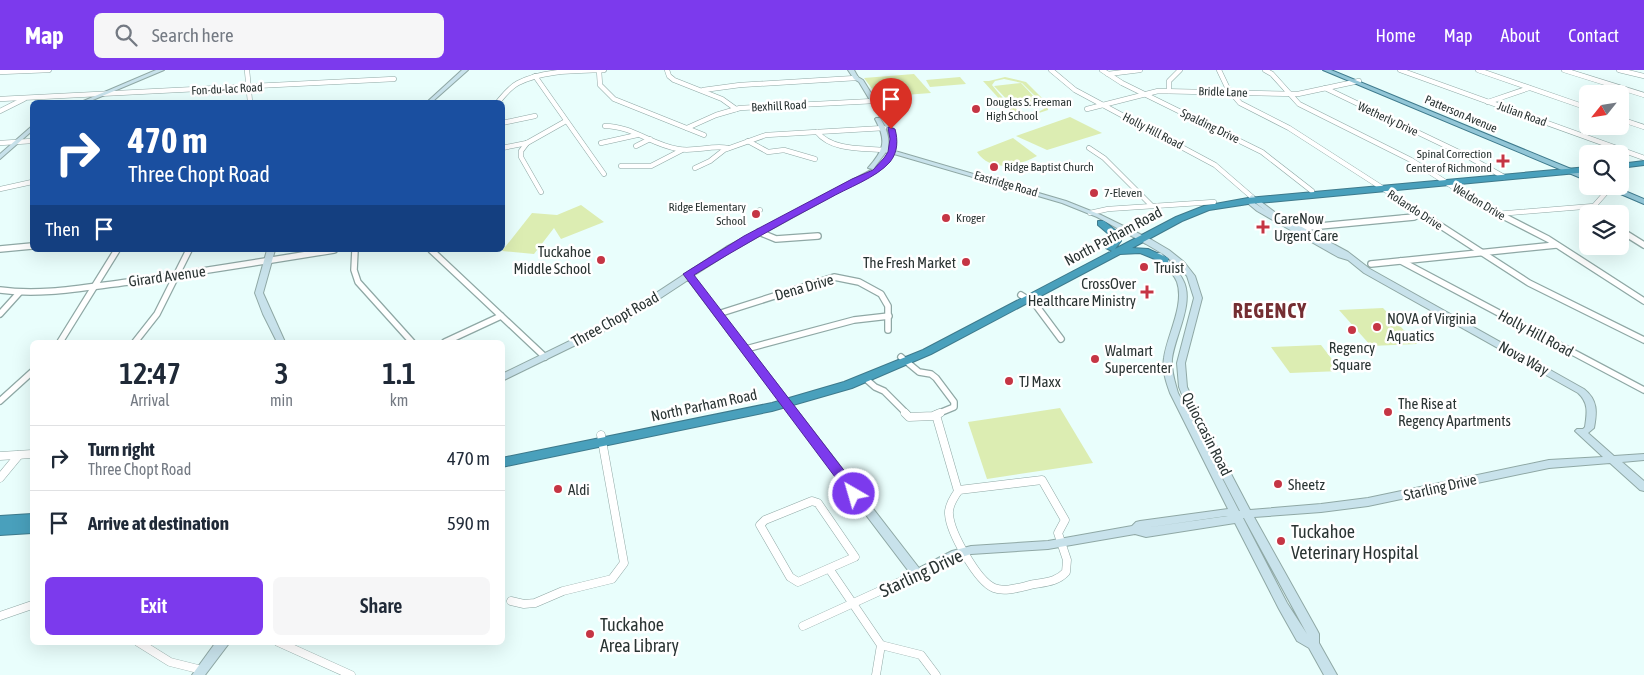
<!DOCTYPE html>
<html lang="en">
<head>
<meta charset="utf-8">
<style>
	body { margin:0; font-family:"Asap Condensed",sans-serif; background:#f6f6f7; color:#1f2937; height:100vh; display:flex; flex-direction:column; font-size:19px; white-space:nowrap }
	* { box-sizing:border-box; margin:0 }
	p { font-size:16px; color:#747a83 }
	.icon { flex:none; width:28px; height:28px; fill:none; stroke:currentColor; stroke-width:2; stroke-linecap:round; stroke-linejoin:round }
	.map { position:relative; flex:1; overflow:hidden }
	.drawer { position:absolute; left:30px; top:270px; width:475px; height:305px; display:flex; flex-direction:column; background:#fff; border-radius:8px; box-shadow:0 5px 20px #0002 }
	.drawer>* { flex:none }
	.guide { position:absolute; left:30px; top:30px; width:475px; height:152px; border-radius:8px; box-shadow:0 5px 20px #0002; background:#1a4fa0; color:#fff; overflow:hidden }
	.needle { width:32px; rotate:240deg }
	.controls { position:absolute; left:1579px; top:15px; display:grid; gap:10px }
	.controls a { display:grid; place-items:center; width:50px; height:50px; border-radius:8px; background:#fff; box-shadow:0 5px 20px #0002; font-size:25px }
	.pin { position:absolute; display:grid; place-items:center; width:42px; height:42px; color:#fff; margin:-51px -21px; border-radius:50% 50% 50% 0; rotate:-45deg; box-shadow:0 0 5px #0007 }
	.pin .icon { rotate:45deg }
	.me { position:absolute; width:55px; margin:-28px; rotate:322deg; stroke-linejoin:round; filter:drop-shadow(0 0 4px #0008) }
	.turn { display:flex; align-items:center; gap:18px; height:105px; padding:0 15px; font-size:22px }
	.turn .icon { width:65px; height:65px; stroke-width:2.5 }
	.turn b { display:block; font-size:35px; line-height:42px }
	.then { display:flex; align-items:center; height:48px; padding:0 15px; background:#0003; gap:10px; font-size:19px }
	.eta { display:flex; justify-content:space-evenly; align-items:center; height:85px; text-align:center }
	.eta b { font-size:30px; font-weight:600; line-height:35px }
	.button { display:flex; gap:10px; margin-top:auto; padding:10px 15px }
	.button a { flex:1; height:58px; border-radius:8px; background:#7c3aed; color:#fff; font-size:20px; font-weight:600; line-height:58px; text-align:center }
	.button a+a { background:#f6f6f7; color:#1f2937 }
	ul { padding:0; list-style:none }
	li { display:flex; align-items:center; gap:15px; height:65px; padding:0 15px; border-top:1px solid #e0e1e3 }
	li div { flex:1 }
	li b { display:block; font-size:19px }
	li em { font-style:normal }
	header { display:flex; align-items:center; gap:30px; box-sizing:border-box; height:70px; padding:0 25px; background:#7c3aed; color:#fff }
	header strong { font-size:24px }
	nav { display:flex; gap:28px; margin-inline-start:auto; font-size:18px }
	.search { width:350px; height:45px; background:#f6f6f7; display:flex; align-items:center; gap:12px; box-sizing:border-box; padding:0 18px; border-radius:8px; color:#747a83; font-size:19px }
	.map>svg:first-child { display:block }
</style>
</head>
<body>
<header>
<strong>Map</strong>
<div class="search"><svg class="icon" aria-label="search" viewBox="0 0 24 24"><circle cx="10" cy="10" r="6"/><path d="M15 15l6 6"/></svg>Search here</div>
<nav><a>Home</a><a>Map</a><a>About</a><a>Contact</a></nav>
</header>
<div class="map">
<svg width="1644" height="605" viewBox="0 0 1644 605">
	<rect width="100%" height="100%" fill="#e9fefc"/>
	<g fill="#dcedb2" fill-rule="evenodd">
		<path d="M914,4L931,23L878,27L864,8Z"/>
		<path d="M960,7L966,14L930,17L926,10Z"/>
		<path d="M1005,7L1026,12L1048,34V40L1036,44H1013L983,11H989ZM1004,9L1022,13L1043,34L1044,39C1022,52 1004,30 992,15L995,11Z"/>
		<path d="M1021,13L1042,35L1014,37L994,16Z"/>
		<path d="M1070,47L1102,63L1047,80L1016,66Z"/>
		<path d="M1013,68L1037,86C1018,96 991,103 977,82Z"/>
		<path d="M581,135L604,152L561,169L554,158L534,184L502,181L532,143L557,145Z"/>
		<path d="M1383,238L1417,274L1371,276L1339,240Z"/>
		<path d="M1321,275L1341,301L1290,303L1271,277Z"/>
		<path d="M1060,338L1093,393L987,409L968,352Z"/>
	</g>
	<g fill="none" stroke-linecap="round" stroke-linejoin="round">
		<g stroke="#8fa8a5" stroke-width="5.5">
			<g id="street-far2">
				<path d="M247,0L250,32"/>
				<path d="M599,0L600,15L614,29L704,65"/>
				<path d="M667,0L669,6L674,10L722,29L736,39"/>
				<path d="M1051,0L1075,20L1215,95L1252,127"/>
				<path d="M1102,0L1122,13L1262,82L1312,121"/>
				<path d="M1219,0L1228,19L1240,33L1289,58L1429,148"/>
				<path d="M1265,0L1272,4L1299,34L1411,90L1483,136L1507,148"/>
				<path d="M1400,0L1644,88"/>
				<path d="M1478,0L1588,38"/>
				<path d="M1564,0L1644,25"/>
				<path d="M1619,0L1644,6"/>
				<path d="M0,2L49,0"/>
				<path d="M1108,4L1140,0"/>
				<path d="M535,6L604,104"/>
				<path d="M1325,18L1467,86L1504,107"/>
				<path d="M703,20L740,15L856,8"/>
				<path d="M1169,21V11L1180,0"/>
				<path d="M0,29L394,9"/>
				<path d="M498,32C504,25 510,17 518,13C543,0 576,1 604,0"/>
				<path d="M1488,32L1529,18"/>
				<path d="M1087,39L1158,21L1298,24L1359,11"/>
				<path d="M0,41L24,29"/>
				<path d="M1620,49L1644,57"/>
				<path d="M502,53L535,46"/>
				<path d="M605,56C632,56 652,75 678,79C695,82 711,75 728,78"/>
				<path d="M687,58L716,45L740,38L874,31"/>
				<path d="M817,62C832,81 863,78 885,80"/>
				<path d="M748,71L768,82L784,80L815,89"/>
				<path d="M0,73L32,71"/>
				<path d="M527,73L521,81V87L541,122"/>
				<path d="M601,73L637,65"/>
				<path d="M636,76L650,69"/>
				<path d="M502,78L527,73L566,51"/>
				<path d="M1089,78L1104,88L1151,135"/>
				<path d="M621,96H651L682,80"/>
				<path d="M695,98L710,91L724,80L766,65L884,58"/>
				<path d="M0,119L32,112"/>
				<path d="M758,141L760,140"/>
				<path d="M1090,143L1108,139L1214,132"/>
				<path d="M1497,144L1594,136L1610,118"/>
				<path d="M1401,148L1424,146"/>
			</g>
		</g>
		<g stroke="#8fa8a5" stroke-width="8">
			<g id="street-far1">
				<path d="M1427,147L1529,213L1644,270"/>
				<path d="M1505,147L1548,169L1644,231"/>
				<path d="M1299,158L1414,147"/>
				<path d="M1620,160L1644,175"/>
				<path d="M759,162L776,169L818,166"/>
				<path d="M0,179L32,176"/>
				<path d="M355,180L354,200L358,212L412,272"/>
				<path d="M431,180L545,287"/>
				<path d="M1401,191L1644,320"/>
				<path d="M1371,194L1556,175"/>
				<path d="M0,220C43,226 86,217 129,212C198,202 266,191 334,180"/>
				<path d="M1021,225L1035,234L1061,269"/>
				<path d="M0,244L19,223"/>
				<path d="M718,244L834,207L859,212L881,224L888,236V260"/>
				<path d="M60,272L117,180"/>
				<path d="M135,272L157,244L189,180"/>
				<path d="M445,272L501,246"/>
				<path d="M746,279L854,250L889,246"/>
				<path d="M901,287L919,302L931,304L936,308L954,332V337L937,344"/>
				<path d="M866,309L875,317L884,321L907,344"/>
				<path d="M0,331L32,302"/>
			</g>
		</g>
		<g stroke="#8fa8a5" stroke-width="9">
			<g id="street">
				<path d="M905,343L909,347L933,346L940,343"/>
				<path d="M936,345L958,421"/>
				<path d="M0,386L32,384"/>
				<path d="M0,408L19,385"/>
				<path d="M1042,410L1065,450L1058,463L1067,490L1066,502C1058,511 1047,512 1035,514C1023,516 1006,523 994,518C977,511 950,462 949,444C948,436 954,427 959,420Z"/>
				<path d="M812,431L818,433L855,487L798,512L790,507L760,455L765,450Z"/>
				<path d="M830,500L881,575L876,605"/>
				<path d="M511,531L524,534L535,533L563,521L612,509L624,493L601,365"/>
				<path d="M0,546L32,535"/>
				<path d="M803,556L917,504"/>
				<path d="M138,572L170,592L202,600"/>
				<path d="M278,572L351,605"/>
				<path d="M881,575L921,585L936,605"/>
			</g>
		</g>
		<g stroke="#8fa8a5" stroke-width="2">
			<g id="secondary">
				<path d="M156,0H164L88,32H81Z"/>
				<path d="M462,0H468L432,32H427Z"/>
				<path d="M848,0H854L858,7L863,10L895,62L896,74L895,81L1066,131L1101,145L1152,170L1169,180L1184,192L1195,206L1202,228L1185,293L1187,317L1200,345L1250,440L1321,434L1368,428L1549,390L1603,387L1575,361L1577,359H1583L1585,357C1587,343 1589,333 1578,323L1364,203L1348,190L1338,187L1257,141L1245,131L1252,125L1276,143L1348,182L1370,199L1584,319C1598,330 1597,342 1594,358L1588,363L1614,386L1644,384V390L1622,392L1644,411V421L1640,420L1610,393L1549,398L1368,436L1321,442L1254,447L1317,560L1319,564V573L1337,605H1324L1309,578L1297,571L1279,539L1235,453L1146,467L1135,464L1048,479L971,484L959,488L917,509L913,507L688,210L627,250L502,311V304L621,246L726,177L873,99L868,98C884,80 887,71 875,49L876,48H880C886,58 890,67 888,79H889V62L859,12L854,9ZM886,82L888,84L882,93L874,98ZM894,84L1062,133L1097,147L1146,174L1163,184L1178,196L1187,206L1194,228L1177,293L1179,317L1190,345L1240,441H1239L1178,323C1175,312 1171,301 1172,289C1175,265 1195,232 1183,210C1178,199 1169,191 1161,183H1158L1154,185C1162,194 1173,201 1177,212C1185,235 1167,265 1164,288C1162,300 1166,312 1170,323L1228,439L1140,451L1136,452L1132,456L1048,471L971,476L952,481L919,498L693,206L732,181L857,112C874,105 883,100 894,84ZM1252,131V130L1266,141ZM1226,446H1228L1144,458ZM1243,448H1244L1307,564L1287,533Z"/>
				<path d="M32,56V61L0,89V84Z"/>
				<path d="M267,180H275L263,223L285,272H277L263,244L255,223Z"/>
				<path d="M216,572H230L205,605H192Z"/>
			</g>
		</g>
		<g stroke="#3e7a8c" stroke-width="2">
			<g id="primary">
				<path d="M1323,0H1331L1588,106V111Z"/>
				<path d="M1602,116H1613L1644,129V134Z"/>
			</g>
		</g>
		<g stroke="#3e7a8c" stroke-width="2">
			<g id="highway">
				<path d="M1644,91V95L1620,98V94Z"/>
				<path d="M1588,97V102L1248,134L1209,140L1182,151L1132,178L1148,179L1168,188V192H1162L1140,183L1120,184L931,284L852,318L772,341L502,397V388L772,333L844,312L923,280L1112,181L1106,178L1111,171V166L1098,155V151H1104L1121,165V171L1115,179L1176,147L1204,136L1248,128Z"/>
				<path d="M32,444V463L0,465V446Z"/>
			</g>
		</g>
		<use href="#street-far2" stroke="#fff" stroke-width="4.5"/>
		<use href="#street-far1" stroke="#fff" stroke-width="5.5"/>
		<use href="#street" stroke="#fff" stroke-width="8"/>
		<use href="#secondary" fill="#c8e2eb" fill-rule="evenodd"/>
		<use href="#primary" fill="#92c6d7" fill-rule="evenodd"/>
		<use href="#highway" fill="#49a0bc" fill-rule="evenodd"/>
	</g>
	<path fill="#7c3aed" stroke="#51269a" d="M888,57L895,59C898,70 898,82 890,92C876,108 847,118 828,129C782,153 738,178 694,205L859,420L861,424L859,427H850L683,204L744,166L852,109L873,100L884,88L888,82L890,69Z"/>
	<g fill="#c53544" stroke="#fff" stroke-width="2">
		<circle cx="976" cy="39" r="5"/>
		<path d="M1500.5 83.5h5v5h5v5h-5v5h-5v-5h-5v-5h5z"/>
		<circle cx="994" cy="97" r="5"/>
		<circle cx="1094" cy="123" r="5"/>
		<circle cx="756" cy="144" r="5"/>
		<circle cx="946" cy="148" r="5"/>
		<path d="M1260.5 149.5h5v5h5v5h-5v5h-5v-5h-5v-5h5z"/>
		<circle cx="601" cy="190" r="5"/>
		<circle cx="966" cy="192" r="5"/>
		<circle cx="1144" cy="197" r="5"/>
		<path d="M1144.5 214.5h5v5h5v5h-5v5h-5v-5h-5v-5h5z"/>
		<circle cx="1377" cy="257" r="5"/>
		<circle cx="1352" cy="260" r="5"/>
		<circle cx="1095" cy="289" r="5"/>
		<circle cx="1009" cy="311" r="5"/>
		<circle cx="1388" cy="342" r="5"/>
		<circle cx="1278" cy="414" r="5"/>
		<circle cx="558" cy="419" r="5"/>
		<circle cx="1281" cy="471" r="5"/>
		<circle cx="590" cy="564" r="5"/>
	</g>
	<g text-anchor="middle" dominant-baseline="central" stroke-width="5" stroke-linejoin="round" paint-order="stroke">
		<g font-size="12" fill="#2a3433" stroke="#fff">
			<text transform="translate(227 19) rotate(-3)">Fon-du-lac Road</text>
			<text transform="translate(1223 22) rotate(2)">Bridle Lane</text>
			<text transform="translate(779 36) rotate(-3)">Bexhill Road</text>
			<text transform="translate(1461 44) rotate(23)">Patterson Avenue</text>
			<text transform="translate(1522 44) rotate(20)">Julian Road</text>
			<text transform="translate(1388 49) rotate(25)">Wetherly Drive</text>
			<text transform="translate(1210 56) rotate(26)">Spalding Drive</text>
			<text transform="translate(1153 61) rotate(27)">Holly Hill Road</text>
			<text transform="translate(1006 114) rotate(16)">Eastridge Road</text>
			<text transform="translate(1479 132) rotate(31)">Weldon Drive</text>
			<text transform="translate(1415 140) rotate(33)">Rolando Drive</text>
		</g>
		<g font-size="12" fill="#2a3433" stroke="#fff" text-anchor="start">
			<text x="986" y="32">Douglas S. Freeman<tspan x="986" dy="14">High School</tspan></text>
			<text x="1492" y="84" text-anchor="end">Spinal Correction<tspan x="1492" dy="14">Center of Richmond</tspan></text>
			<text x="1004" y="97">Ridge Baptist Church</text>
			<text x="1104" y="123">7-Eleven</text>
			<text x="746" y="137" text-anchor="end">Ridge Elementary<tspan x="746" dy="14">School</tspan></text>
			<text x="956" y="148">Kroger</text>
		</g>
		<g font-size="15" fill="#2a3433" stroke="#fff" text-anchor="start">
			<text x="1274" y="148">CareNow<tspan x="1274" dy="17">Urgent Care</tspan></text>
			<text x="591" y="181" text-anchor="end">Tuckahoe<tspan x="591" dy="17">Middle School</tspan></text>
			<text x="956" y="192" text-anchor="end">The Fresh Market</text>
			<text x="1154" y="197">Truist</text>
			<text x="1136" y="213" text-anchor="end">CrossOver<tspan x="1136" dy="17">Healthcare Ministry</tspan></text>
			<text x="1387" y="248">NOVA of Virginia<tspan x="1387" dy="17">Aquatics</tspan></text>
			<text x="1352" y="277" text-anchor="middle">Regency<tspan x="1352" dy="17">Square</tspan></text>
			<text x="1105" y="280">Walmart<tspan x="1105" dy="17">Supercenter</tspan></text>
			<text x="1019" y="311">TJ Maxx</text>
			<text x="1398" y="333">The Rise at<tspan x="1398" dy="17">Regency Apartments</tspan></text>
			<text x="1288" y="414">Sheetz</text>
			<text x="568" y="419">Aldi</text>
		</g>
		<g font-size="15" fill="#2a3433" stroke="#fff">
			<text transform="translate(1113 166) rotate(-28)">North Parham Road</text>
			<text transform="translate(167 206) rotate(-8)">Girard Avenue</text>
			<text transform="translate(804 217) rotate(-16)">Dena Drive</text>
			<text transform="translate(615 249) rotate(-29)">Three Chopt Road</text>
			<text transform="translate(1536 263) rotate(28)">Holly Hill Road</text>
			<text transform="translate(1524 288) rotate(29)">Nova Way</text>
			<text transform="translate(704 335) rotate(-12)">North Parham Road</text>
			<text transform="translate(1207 364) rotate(63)">Quioccasin Road</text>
			<text transform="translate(1440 417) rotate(-13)">Starling Drive</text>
		</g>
		<g font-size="18" fill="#2a3433" stroke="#fff" text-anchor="start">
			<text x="1291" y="461">Tuckahoe<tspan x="1291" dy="21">Veterinary Hospital</tspan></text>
			<text x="600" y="554">Tuckahoe<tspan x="600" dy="21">Area Library</tspan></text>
		</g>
		<g font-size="18" fill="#2a3433" stroke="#fff">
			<text transform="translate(921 503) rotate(-25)">Starling Drive</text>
		</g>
		<g font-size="20" font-weight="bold" letter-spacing="1" fill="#752e32" stroke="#fff">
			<text x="1270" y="240">REGENCY</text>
		</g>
	</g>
</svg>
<div class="controls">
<a><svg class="needle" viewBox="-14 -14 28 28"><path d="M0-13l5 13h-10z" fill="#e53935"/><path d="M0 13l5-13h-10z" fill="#747a83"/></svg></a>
<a><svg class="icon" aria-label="search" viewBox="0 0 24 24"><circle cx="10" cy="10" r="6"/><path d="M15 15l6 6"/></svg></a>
<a><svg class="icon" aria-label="layers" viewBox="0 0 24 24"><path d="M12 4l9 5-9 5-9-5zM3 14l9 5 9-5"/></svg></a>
</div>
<div class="pin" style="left:891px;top:59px;background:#d93025"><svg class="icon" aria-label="arrive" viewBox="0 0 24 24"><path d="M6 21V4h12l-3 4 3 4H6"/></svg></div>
<svg class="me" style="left:854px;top:424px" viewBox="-20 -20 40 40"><circle r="17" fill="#7c3aed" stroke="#fff" stroke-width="3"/><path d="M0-11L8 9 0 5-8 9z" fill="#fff"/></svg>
<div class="guide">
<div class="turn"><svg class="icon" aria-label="right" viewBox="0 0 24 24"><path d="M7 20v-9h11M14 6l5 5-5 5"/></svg><div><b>470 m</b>Three Chopt Road</div></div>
<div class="then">Then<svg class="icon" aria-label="arrive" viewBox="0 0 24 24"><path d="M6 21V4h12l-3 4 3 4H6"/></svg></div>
</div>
<section class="drawer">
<div class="eta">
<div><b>12:47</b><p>Arrival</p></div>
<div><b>3</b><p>min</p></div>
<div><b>1.1</b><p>km</p></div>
</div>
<ul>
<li><svg class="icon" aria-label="right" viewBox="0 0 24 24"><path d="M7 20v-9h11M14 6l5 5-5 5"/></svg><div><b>Turn right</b><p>Three Chopt Road</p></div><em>470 m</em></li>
<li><svg class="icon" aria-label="arrive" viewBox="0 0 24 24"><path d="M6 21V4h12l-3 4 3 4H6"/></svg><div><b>Arrive at destination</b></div><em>590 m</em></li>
</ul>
<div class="button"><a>Exit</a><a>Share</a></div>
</section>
</div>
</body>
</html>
